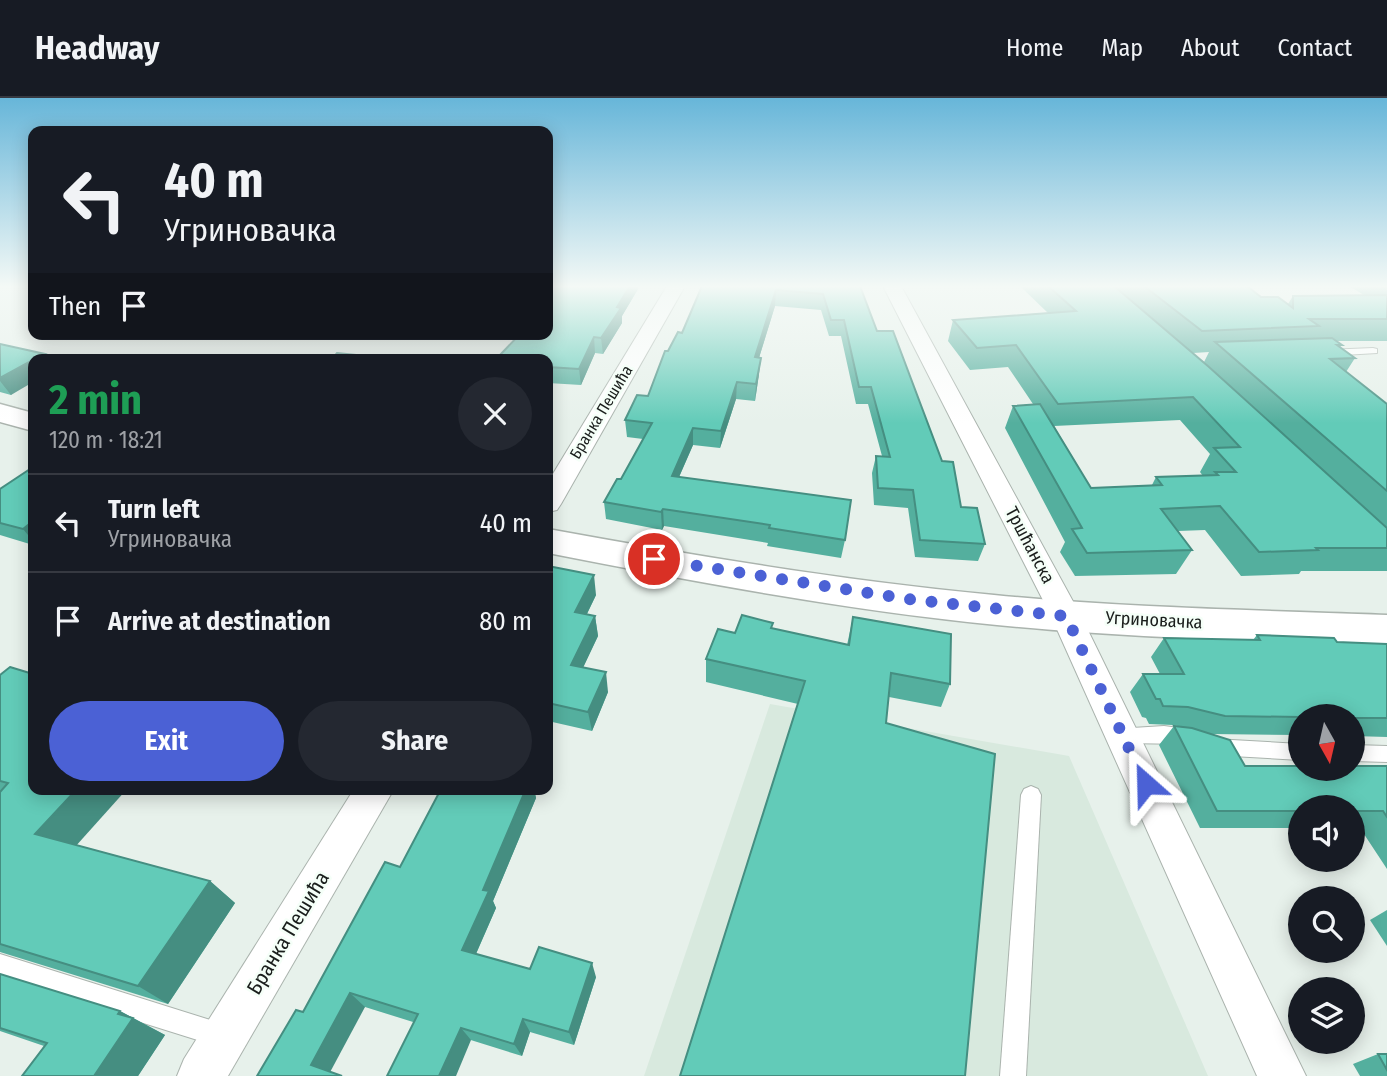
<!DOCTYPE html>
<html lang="en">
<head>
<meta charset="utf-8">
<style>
	body { margin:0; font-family:"Fira Sans Condensed",sans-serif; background:#242831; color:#f1f3f6; height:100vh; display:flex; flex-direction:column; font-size:26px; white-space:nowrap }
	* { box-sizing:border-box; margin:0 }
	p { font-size:23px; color:#9ea1a6 }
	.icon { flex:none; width:38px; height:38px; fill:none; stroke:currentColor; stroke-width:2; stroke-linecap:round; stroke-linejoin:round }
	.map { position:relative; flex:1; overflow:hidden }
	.drawer { position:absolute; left:28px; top:256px; width:525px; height:441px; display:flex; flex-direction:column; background:#171b24; border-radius:14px; box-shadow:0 4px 18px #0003 }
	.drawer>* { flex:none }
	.hud { position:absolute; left:28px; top:28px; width:525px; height:214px; border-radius:14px; box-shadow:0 4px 18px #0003; background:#171b24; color:#f1f3f6; overflow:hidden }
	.needle { width:46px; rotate:172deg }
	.buttons { position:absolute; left:1288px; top:606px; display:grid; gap:14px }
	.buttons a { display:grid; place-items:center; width:77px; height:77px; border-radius:50%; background:#171b24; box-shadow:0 4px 18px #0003; font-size:35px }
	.pin { position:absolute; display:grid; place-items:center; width:60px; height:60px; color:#fff; margin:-30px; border:4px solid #fff; border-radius:50%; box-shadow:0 2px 7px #0007 }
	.me { position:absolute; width:77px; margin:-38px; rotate:335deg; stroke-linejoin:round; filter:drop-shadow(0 0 5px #0008) }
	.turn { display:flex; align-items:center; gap:24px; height:147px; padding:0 21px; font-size:32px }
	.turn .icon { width:91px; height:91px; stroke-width:2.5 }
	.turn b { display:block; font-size:49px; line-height:60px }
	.then { display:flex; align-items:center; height:66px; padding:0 21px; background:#0003; gap:14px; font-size:26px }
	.round { display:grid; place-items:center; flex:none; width:74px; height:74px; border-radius:37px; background:#242831 }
	.head { display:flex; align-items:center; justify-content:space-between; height:119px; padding:0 21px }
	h1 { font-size:42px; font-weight:700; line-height:52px; color:#1e9e55 }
	.primary-button { display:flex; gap:14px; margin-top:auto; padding:14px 21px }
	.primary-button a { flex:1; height:80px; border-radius:42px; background:#4b61d5; color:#fff; font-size:28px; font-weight:700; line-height:80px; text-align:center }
	.primary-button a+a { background:#242831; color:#f1f3f6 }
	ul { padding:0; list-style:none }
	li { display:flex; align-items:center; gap:21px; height:98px; padding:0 21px; border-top:2px solid #363941 }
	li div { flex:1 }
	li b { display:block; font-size:26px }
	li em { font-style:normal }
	header { display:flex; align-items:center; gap:42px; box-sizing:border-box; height:98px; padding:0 35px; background:#171b24; border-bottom:2px solid #363941 }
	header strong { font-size:33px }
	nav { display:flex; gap:38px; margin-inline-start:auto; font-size:24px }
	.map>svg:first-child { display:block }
</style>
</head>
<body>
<header>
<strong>Headway</strong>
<nav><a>Home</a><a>Map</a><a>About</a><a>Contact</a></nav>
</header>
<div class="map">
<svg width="1387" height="978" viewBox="0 0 1387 978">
	<rect width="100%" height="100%" fill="#e7f1eb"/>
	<path fill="#d8e9de" d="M770,606L1069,658L1208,978H644Z"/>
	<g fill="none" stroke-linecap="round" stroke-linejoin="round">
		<g stroke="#aab3ad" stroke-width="2">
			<g id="lane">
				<path d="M1373,250L1377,251V255L1326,258L1320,255L1326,252Z"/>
				<path d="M1164,628L1194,632L1196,638L1194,644L1187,646L1123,645L1116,643L1114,637L1116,631Z"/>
				<path d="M1214,641L1300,646V662L1214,657L1207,655L1205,649L1207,643Z"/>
				<path d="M1353,647L1387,648V664L1353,663Z"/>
				<path d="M1031,688L1038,691L1041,697L1026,978H1000L1021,697L1024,691Z"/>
				<path d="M0,856L223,926L232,929L235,938L232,947L223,950L0,880Z"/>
			</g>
		</g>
		<g stroke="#aab3ad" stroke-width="2">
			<g id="street">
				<path d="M667,188H685L561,406L557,412L548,414V384Z"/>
				<path d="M883,188H901L1081,518L1306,978H1257L1051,518Z"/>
				<path d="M354,691H394L228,978H177L184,961Z"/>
			</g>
		</g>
		<g stroke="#aab3ad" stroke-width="3">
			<g id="secondary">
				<path d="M0,306L33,315V333L0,324Z"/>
				<path d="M548,431C696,458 845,483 994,497C1125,510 1256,512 1387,517V547C1257,543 1126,540 997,527C846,512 696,484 548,455Z"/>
			</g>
		</g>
		<use href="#lane" fill="#fff" fill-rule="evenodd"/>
		<use href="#street" fill="#fff" fill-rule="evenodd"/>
		<use href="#secondary" fill="#fff" fill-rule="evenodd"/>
	</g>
	<g fill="#54af9e" fill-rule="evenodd">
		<path d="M702,188H860L877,233L942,363L961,409L985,446L978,463L915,459L908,410L874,407L872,375L876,358H882L868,306H856L841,238H829L821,212L775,208L759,260V276L755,303L736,301L720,350L693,347L679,379L845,442L841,460L767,448L768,445L664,428L662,432L606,421L604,404L621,381L643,341L627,339L625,322L648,298L668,253L682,235Z"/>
		<path d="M1020,188H1247L1261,199L1288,206L1293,198L1364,197L1349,188H1387V243H1337L1342,247L1340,249L1355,260L1346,274L1387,306V473H1301L1299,476L1241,478L1205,432L1178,433L1192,452L1176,476L1075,478L1060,454L1065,444L1005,330L1013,308L1033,306L1008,269L970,272L948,243L953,222L1048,215ZM1209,254L1204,264L1193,255ZM1180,322L1210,356L1200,374L1203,378L1156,379L1152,387L1091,390L1054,328Z"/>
		<path d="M638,191L622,218V225L603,256L595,255L581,287L548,285V261H500V257Z"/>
		<path d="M0,246L45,256L48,261H33L11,297L0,294Z"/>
		<path d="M33,369V447L0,437V391Z"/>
		<path d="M548,468L596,497L587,516L595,518L598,538L583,569L608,594L592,633L548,623Z"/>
		<path d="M853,519L950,586L941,609L889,599L798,606L706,584V561L735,535L772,530L847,547Z"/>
		<path d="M1257,537L1337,544L1387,546V639L1353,638V618H1300V637L1211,636L1245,668H1387V771L1360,730H1353V709H1300V730H1200L1159,647L1174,628L1183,629L1173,627L1149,626L1146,620L1142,619L1130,594L1143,576H1160L1151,559L1164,540L1253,542Z"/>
		<path d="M0,577L77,747L210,783L235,805L168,906L0,854Z"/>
		<path d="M441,691H534L536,700L493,803L496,810L476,856L530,871L596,879L574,947L530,934L522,958L365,909L257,978L303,914L400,769Z"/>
		<path d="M1387,812V848L1370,822Z"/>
		<path d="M0,876L120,913L165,937L138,978H22L44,948L0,933Z"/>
		<path d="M1378,956H1387V978H1360L1353,966Z"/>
	</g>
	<g fill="#458e81">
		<path d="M630,188H637L638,191L622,218V225L603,256L601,240L617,209Z"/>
		<path d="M776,192L775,208L754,276L755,259Z"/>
		<path d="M594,239L595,255L581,287L579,271Z"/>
		<path d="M45,256L48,261H36Z"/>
		<path d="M761,260L759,276L755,303L756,286Z"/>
		<path d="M33,262V284L11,297L0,283V280Z"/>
		<path d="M737,284L736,301L720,350L721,333Z"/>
		<path d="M693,330V347L672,395V378Z"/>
		<path d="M663,411L664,428L662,432L661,414Z"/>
		<path d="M33,423V443L23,431Z"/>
		<path d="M594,477L596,497L578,534L575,514Z"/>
		<path d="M595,518L598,538L575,587L571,567Z"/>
		<path d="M606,574L608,594L592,633L588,614Z"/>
		<path d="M77,691H127L66,759L35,736Z"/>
		<path d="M526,691H534L536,700L493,803L496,810L471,867L462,852L483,792Z"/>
		<path d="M210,783L235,805L168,906L138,888Z"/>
		<path d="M592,865L596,879L574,947L569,934Z"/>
		<path d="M350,895L365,909L328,978L311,967Z"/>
		<path d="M120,913L165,937L138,978H94Z"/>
		<path d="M523,921L530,934L522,958L514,946Z"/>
		<path d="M461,930L471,942L456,978H439Z"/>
	</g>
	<g fill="#62cbb8" stroke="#458e81" stroke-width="2">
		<path d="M548,188H630L617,209L621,210L601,240L594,239L579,271L548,269V261H511L513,258L500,257L520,236H548Z"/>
		<path d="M702,188H860L877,233H893L942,363L953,364L961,409L977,410L985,446L920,442L913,392L878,390L876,358L890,359L871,289H859L844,222H831L823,196L776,192L755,259L761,260L756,286L737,284L721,333L693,330L672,378L851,402L845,442L769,430L770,427L663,411L661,414L604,404L617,381H621L652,325L625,322L637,297L648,298L665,253H668L678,234L682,235Z"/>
		<path d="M1048,188H1114L1209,269L1387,430V450H1316L1318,452L1259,454L1220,408L1161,411L1192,452L1087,455L1072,431L1082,430L1013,308L1040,306L1091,390L1162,387L1156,379L1218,377L1215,374H1236L1214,350L1240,349L1193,299L1058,306L1016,247L977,250L953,222L1076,213Z"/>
		<path d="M1144,188H1247L1261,199H1278L1293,210V198L1387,197V221H1309L1319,228L1202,233Z"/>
		<path d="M1332,240L1342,247H1337L1355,260L1330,261L1387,306V393L1215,244Z"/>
		<path d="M0,246L45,256L36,261H33V262L0,280Z"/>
		<path d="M337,255L376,259L374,261H332Z"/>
		<path d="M33,369V423L23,431L0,425V391Z"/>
		<path d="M548,468L594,477L575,514L595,518L571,567L606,574L588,614L548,605Z"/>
		<path d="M742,517L773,525L771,530L849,547L853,519L951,536L950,586L891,575L886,625L995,656L965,978H680L805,583L706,561L718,531L735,535Z"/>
		<path d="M1257,537L1334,540L1337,544L1387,546V620H1353V618H1300V619L1225,618L1188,609L1163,608L1160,601H1156L1143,576H1184L1164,540L1260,542Z"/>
		<path d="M10,569L33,576V691H77L35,736L210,783L138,888L0,846V694L8,685L0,683V577Z"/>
		<path d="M1174,628L1192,630L1230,642L1245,668H1300V670H1353V668H1387V719L1383,713H1353V709H1300V713H1217Z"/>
		<path d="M441,691H526L483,792L489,793L462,852L530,871L539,849L592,865L569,934L523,921L514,946L461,930L439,978H387L418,916L350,895L311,967L342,978H257L296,912L303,914L385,764L400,769Z"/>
		<path d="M0,876L120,913L118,916L133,920L94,978H22L47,945L0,930Z"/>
		<path d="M1378,956H1387V972Z"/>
	</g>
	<linearGradient id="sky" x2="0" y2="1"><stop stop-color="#67b6d9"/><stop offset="0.58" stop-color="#f4f9f6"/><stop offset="1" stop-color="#f4f9f6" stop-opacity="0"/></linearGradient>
	<rect width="1387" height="325" fill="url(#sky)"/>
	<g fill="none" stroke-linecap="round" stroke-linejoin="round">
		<path stroke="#4b61d5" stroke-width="12" stroke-dasharray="0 21.6" d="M654,461L914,502L1066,518L1146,686"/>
	</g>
	<g text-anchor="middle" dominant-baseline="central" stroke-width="5" stroke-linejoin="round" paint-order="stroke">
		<g font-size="16" fill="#1a1e1c" stroke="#f5fff8">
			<text transform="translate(601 314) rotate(-59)">Бранка Пешића</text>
		</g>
		<g font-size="18" fill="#1a1e1c" stroke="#f5fff8">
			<text transform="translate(1030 447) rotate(62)">Тршћанска</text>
			<text transform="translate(1154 522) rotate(3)">Угриновачка</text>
		</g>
		<g font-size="21" fill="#1a1e1c" stroke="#f5fff8">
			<text transform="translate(288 835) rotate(-59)">Бранка Пешића</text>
		</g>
	</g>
</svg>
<div class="buttons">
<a><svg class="needle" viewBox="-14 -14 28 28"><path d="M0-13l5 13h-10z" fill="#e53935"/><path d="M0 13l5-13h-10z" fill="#9ea1a6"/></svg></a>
<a><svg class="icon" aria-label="sound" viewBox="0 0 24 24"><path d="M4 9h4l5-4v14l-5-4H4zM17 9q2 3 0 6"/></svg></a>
<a><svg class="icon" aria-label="search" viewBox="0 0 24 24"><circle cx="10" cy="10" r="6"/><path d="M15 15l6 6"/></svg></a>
<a><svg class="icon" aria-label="layers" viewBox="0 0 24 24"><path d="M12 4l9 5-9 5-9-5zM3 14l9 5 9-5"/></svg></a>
</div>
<div class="pin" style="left:654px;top:461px;background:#d93025"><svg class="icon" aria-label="arrive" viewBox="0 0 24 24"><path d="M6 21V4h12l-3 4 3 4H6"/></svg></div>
<svg class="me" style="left:1146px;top:686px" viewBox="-20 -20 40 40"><path d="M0-17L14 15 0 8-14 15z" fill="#4b61d5" stroke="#fff" stroke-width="4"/></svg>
<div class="hud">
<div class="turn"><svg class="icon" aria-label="left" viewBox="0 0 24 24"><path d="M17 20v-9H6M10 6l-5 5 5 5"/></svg><div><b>40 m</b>Угриновачка</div></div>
<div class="then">Then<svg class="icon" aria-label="arrive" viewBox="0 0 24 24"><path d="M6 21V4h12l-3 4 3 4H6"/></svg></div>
</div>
<section class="drawer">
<div class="head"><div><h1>2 min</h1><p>120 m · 18:21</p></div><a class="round"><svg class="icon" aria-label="close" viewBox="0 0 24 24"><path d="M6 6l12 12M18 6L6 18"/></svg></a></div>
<ul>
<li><svg class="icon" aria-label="left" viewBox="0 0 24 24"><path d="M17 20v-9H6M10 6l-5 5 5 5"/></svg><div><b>Turn left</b><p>Угриновачка</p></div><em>40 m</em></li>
<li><svg class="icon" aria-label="arrive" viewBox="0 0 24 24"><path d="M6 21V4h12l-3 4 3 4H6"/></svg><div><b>Arrive at destination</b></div><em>80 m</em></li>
</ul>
<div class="primary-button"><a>Exit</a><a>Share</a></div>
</section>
</div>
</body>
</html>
